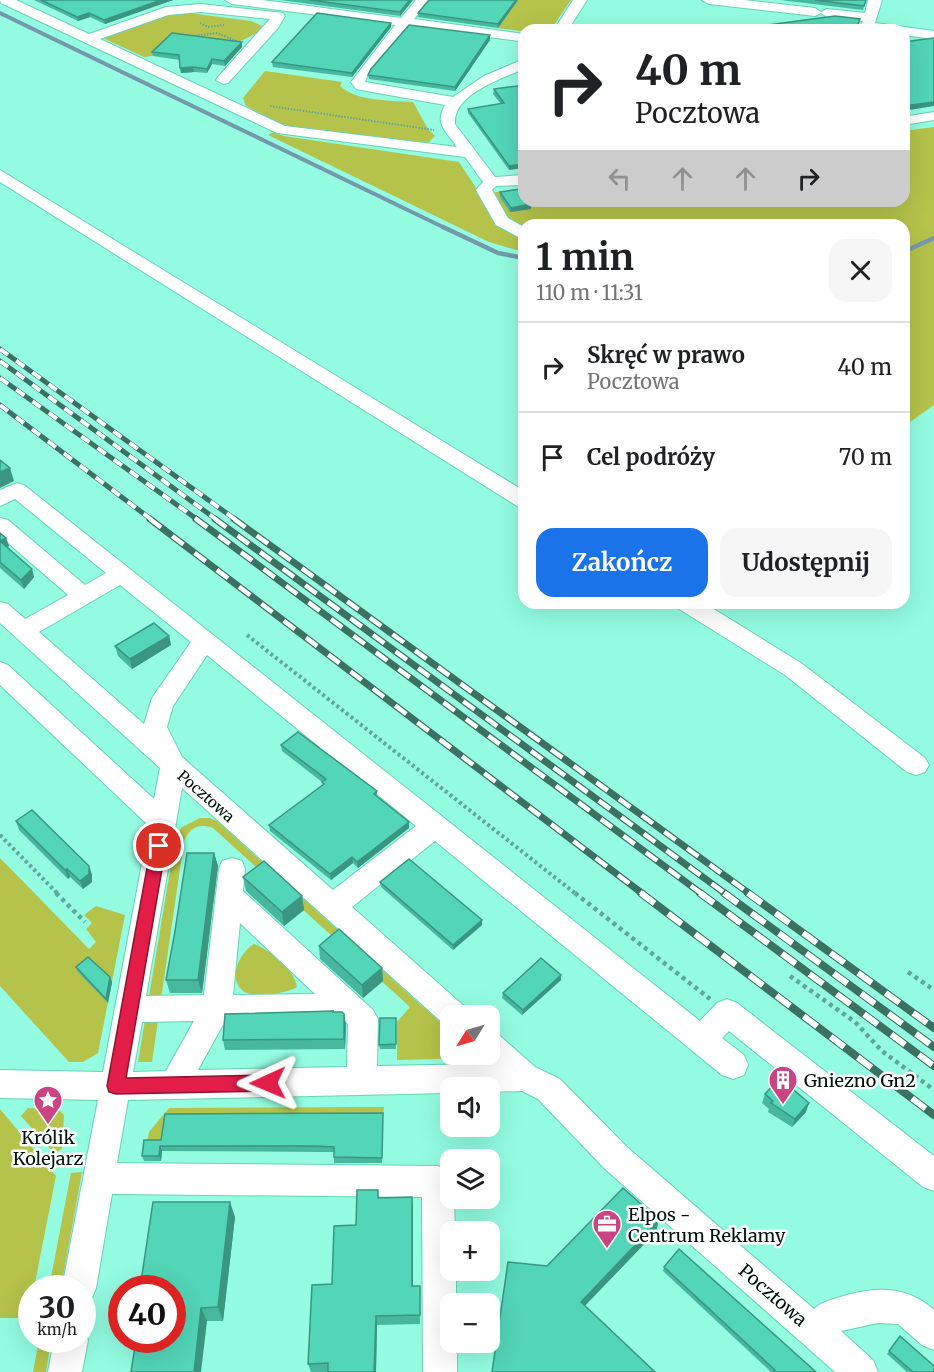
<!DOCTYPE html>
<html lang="pl">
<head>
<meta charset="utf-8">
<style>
	body { margin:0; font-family:Merriweather,serif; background:#f6f6f6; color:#202124; height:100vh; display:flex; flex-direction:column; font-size:22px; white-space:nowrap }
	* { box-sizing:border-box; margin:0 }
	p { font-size:20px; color:#757577 }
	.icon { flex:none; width:33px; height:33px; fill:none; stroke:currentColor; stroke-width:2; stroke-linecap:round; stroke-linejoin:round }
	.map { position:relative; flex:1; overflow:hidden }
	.details { position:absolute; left:518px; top:219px; width:392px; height:390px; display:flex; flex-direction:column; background:#fff; border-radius:18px; box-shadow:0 6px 24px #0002 }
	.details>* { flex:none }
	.hud { position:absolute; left:518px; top:24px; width:392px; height:183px; border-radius:18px; box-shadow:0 6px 24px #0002; background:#fff; color:#202124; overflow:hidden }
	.needle { width:39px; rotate:233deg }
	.buttons { position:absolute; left:440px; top:1005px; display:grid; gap:12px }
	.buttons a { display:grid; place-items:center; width:60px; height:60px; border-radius:12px; background:#fff; box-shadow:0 6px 24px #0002; font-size:30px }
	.speed { position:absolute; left:18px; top:1275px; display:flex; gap:12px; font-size:30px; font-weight:700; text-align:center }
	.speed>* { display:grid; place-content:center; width:78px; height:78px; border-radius:50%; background:#fff; box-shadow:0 6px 24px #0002; line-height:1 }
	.speed small { font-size:15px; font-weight:400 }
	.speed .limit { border:9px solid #d22; background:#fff; color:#111 }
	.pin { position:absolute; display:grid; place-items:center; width:51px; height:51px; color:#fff; margin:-26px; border:3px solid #fff; border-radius:50%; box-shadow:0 2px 6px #0007 }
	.me { position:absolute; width:66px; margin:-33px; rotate:269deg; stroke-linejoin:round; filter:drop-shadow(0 0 4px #0008) }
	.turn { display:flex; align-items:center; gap:21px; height:126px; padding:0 18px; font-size:27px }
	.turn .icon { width:78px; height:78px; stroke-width:2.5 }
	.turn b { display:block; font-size:42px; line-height:51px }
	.lanes { display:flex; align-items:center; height:57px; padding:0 18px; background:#0003; justify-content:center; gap:30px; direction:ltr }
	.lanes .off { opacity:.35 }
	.round { display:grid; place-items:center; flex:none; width:63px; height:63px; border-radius:18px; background:#f6f6f6 }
	.headline { display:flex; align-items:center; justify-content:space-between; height:102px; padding:0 18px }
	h1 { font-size:36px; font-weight:700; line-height:45px }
	.primary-button { display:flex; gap:12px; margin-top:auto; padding:12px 18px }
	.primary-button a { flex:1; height:69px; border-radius:18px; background:#1a73e8; color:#fff; font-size:24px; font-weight:700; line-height:69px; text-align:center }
	.primary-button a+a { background:#f6f6f6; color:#202124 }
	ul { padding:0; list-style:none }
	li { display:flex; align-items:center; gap:18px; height:90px; padding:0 18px; border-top:2px solid #e0e0e0 }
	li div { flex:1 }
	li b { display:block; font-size:22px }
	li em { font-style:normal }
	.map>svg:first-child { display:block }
</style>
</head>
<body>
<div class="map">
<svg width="934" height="1372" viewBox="0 0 934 1372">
	<rect width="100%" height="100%" fill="#93fce1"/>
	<g fill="#b5c34b">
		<path d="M518,0H571L554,25L550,27L520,31L498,28Z"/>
		<path d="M189,13L251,21L262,26L261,31L239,42L173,38L153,56L144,57L105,39L107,36L164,15Z"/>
		<path d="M265,71L342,82L340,86C358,102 389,100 413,102L428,129L435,136L428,143L284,126L246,106L243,98Z"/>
		<path d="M934,127V405L903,427V225H524L523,231L508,219L491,193L523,188L524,201H903V131Z"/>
		<path d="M274,132L284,136L459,162L499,223L523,238V252L489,242L268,135Z"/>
		<path d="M200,818H210L217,821L450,1031V1054L476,1055L480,1058L397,1060V1022L410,1007L213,828C198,823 190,828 184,841L152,1062H138L175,841L182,827Z"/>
		<path d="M0,858L89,949L96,942L86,929L92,923L84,915L96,906L125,915L98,1053L83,1062H69L0,986Z"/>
		<path d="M254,944C269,949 295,970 297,987C288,993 252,999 243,991C227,978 240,952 254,944Z"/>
		<path d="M384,1107L383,1118L146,1146L149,1132L169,1108Z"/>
		<path d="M28,1108L59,1110L64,1115L62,1149L54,1153L21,1116Z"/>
		<path d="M0,1109L56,1176L34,1288H32L29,1318H0Z"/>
		<path d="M82,1172L61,1288H49L71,1173Z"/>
		<path d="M39,1340H51L46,1372H33Z"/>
	</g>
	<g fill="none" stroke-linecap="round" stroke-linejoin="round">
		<path stroke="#7499ab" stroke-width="4" d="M0,13L447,229"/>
		<g stroke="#7499ab" stroke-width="4.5">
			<path d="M443,227L498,253L524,258"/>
			<path d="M903,252L934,238"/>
		</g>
		<g stroke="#68d2b9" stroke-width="2">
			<g id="minor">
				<path d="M0,0H16L89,34L166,7L201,4L283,13L285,16L278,28L228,83L223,84L216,80L218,77L270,19L201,12L168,15L100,39L285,126L457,147C446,131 434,124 445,105L361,90L356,89L351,82L395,25L232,4L225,0H262L401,18L416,0H430L414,19L524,34V40L519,41L408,27L369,72L365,82L453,97L484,76L524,59V69C501,79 453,94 455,124L495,177L524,175V185L496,186L492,190L508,218L524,227V240L496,225L476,190L483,182L465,157L277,133L1,3Z"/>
				<path d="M573,0H587L568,30H554Z"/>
				<path d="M702,0H744L815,8L821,12L827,9L865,13L868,0H882L875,23L934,31V39L903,35V30H868L861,26L863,21L827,17L821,13L815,16L709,4Z"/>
				<path d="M934,112V120L903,125V117Z"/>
				<path d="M0,170L524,491V508L517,506L0,182Z"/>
				<path d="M17,483L24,485L700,1021L717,1003L727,999L737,1003L934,1156V1191L923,1187L729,1031L722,1038L744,1055L748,1065L744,1075L733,1079L722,1075L435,841L352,907L465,1007L469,1016H450V1027L445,1025L182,788L146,996L204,995L219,869L222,861L232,858L242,861L245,869L243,891L373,1010L378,1019L377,1066L488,1064L478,1054H489V1032L500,1036L535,1067L560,1079L627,1147L814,1309C821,1302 831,1300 840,1297C874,1287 905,1284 934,1310V1350L922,1345L898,1324L878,1323L841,1331L873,1360L878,1372H835L605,1169L538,1099L522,1091L489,1092V1088H450V1093L128,1100L117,1163L438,1166L449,1171L450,1198H454L455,1232H450V1270H456V1304H450V1342H457V1372H423L422,1197L112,1194L96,1288L91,1300L82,1303V1288H62L98,1100L0,1098V1070L103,1072L149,826L0,685V662L8,665L154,799L160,768L0,623V602L8,604L25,619L68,595L0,536V518L8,520L85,585L106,573L15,499L0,506V490ZM120,585L191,642L152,698L144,724L39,632ZM207,655L416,826L333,890L182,757L167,727L173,706ZM240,923L315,994L233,995ZM342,1019L348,1024L347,1067L198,1070L225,1021ZM194,1021L166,1071L133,1072L142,1022Z"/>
				<path d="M676,603H704L801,663L925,758L929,765L925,772L916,775L907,772L785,675L679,609Z"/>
				<path d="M82,1328L88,1340L82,1372H48L54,1340H82Z"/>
			</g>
		</g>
		<g stroke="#5fa895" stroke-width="2" stroke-dasharray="1.5 1.5" stroke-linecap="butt">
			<path d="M200,23L208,27L224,25"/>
			<path d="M192,36L217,33L239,42"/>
			<path d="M270,106L434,130"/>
		</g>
		<g stroke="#5fa895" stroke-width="4" stroke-dasharray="3 3" stroke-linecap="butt">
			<path d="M247,635L576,894"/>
			<path d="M0,835L58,894"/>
		</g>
		<g stroke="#5fa895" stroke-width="4.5" stroke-dasharray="4 4" stroke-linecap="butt">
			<path d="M56,893L85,922"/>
			<path d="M575,893L710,999"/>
			<path d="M908,972L934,990"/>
			<path d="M790,976L855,1022L882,1051L934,1090"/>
		</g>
		<use href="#minor" fill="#fff" fill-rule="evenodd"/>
		<g stroke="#3c7062" stroke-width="5">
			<g id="rail-far2">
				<path d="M0,349L236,520"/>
				<path d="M0,361L217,520"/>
				<path d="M0,378L198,520"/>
				<path d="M0,405L152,520"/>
			</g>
		</g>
		<g stroke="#3c7062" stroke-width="7">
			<g id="rail-far1">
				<path d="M150,519L643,894"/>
				<path d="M196,519L702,894"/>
				<path d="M215,519L726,894"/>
				<path d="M234,519L750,894"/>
			</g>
		</g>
		<g stroke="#3c7062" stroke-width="8">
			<g id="rail">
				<path d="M641,893L934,1115"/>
				<path d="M700,893L934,1066"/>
				<path d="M724,893L934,1047"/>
				<path d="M748,893L934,1028"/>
			</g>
		</g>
		<use href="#rail-far2" stroke="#fff" stroke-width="4" stroke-dasharray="10" stroke-linecap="butt"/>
		<use href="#rail-far1" stroke="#fff" stroke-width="4.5" stroke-dasharray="14" stroke-linecap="butt"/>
		<use href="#rail" stroke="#fff" stroke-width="6" stroke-dasharray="17" stroke-linecap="butt"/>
	</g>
	<g fill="#47b79e">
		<path d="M34,0H173L105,24L90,17L78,21Z"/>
		<path d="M280,0H413L400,16Z"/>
		<path d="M518,0L498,28L418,17V13Z"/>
		<path d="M780,0H866L863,10Z"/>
		<path d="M391,27L352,77L273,67L272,62Z"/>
		<path d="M490,36V40L455,91L369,79L368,75Z"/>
		<path d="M242,47L225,66L212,64L207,73L194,72L181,73L180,60L153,56L152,52Z"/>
		<path d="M524,85L509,170L468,113V109L501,104L493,94L494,89Z"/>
		<path d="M500,192L531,209L510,212L500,197Z"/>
		<path d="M0,533L6,538L9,546L7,547L34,577L24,589L0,568Z"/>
		<path d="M169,636L171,645L132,669L118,656L115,646Z"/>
		<path d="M281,745L377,791V797L409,828L358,868L353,863L331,880L270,831L269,825L323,785L322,782L282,751Z"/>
		<path d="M16,821L89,866L92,875V882L83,889L70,877L68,879L19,830Z"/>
		<path d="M214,853L218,866L202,993H170L166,980Z"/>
		<path d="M243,877L302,896L304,910L284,926L246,891Z"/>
		<path d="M380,882L482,925L453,950L381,887Z"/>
		<path d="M319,946L382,968L383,981L363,998L320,959Z"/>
		<path d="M76,967L112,982L108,1003L78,972Z"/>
		<path d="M561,980L522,1015L502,998L503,993Z"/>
		<path d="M334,1012L344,1014L346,1025L345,1049L225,1050L223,1040Z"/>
		<path d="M396,1018V1049H380L379,1045Z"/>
		<path d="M765,1094L806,1112L792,1127L768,1112L769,1109L762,1103Z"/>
		<path d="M383,1113L382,1163H334V1152H317L162,1151L161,1161H144L142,1156L161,1140Z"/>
		<path d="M412,1197L413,1286L420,1295V1324L377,1325L376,1372H311L308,1364L332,1284L356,1225L379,1198Z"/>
		<path d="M235,1217L223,1321H207L131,1372Z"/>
		<path d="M664,1267L816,1372H771L663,1271Z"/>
		<path d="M900,1336L934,1372H907L887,1354Z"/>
	</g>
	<g fill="#3a9581">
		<path d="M161,0H173L105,24L104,20Z"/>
		<path d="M410,0H413L400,16V12Z"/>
		<path d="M516,0H518L498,28V24Z"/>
		<path d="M89,13L90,17L78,21L77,17Z"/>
		<path d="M391,23V27L352,77V73Z"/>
		<path d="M490,35V40L455,91V87Z"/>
		<path d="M242,42V47L225,66L224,61Z"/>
		<path d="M212,59V64L207,73V69Z"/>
		<path d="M193,67L194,72L181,73L180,68Z"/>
		<path d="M934,102V106L903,111V106Z"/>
		<path d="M524,164V168L509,170V166Z"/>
		<path d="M531,204V209L510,212L511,208Z"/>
		<path d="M10,468L14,481L0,488V472Z"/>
		<path d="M6,538L9,546L3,550L0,541Z"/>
		<path d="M32,569L34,577L24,589L21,580Z"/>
		<path d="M169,636L171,645L132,669L130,659Z"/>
		<path d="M409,822V828L358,868L357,862Z"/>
		<path d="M214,853L218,866L202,993L198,980Z"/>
		<path d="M352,857L353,863L331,880L330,874Z"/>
		<path d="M89,866L92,875V882L83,889L80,881Z"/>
		<path d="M67,869L70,877L68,879L65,870Z"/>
		<path d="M302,896L304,910L284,926L282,912Z"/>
		<path d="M482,920V925L453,950V945Z"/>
		<path d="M382,968L383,981L363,998L362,985Z"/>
		<path d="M561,975V980L522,1015L523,1010Z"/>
		<path d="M110,977L112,982L108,1003L106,999Z"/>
		<path d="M344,1014L346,1025L345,1049L344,1039Z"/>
		<path d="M809,1103L806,1112L792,1127L795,1119Z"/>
		<path d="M160,1146L162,1151L161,1161L159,1156Z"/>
		<path d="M412,1197L413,1208V1295L412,1286Z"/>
		<path d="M230,1202L235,1217L223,1321L218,1307Z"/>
		<path d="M659,1220L656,1232L579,1312L581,1302Z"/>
		<path d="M201,1308L207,1321L201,1372H194Z"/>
		<path d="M376,1316L377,1325L376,1372H374Z"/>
	</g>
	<g fill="#53d5b8" stroke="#3a9581" stroke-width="1.5">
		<path d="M41,0H161L104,20L89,13L77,17Z"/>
		<path d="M310,0H410L400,12Z"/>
		<path d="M429,0H516L498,24L418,13Z"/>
		<path d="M815,0H866L864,6Z"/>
		<path d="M317,13L391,23L352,73L272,62Z"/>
		<path d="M835,16L860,19L858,24L865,30H766L761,26Z"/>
		<path d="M409,25L490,35L455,87L368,75L371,69Z"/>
		<path d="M172,33L242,42L224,61L212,59L207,69L193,67L180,68L179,55L152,52Z"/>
		<path d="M934,38V102L903,106V42Z"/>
		<path d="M524,85V164L509,166L468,109L504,103L494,89Z"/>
		<path d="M520,189L524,194V201H528L531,204L511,208L500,192Z"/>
		<path d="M0,460L10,468L0,472Z"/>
		<path d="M0,533L6,538L0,541Z"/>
		<path d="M0,541L32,569L21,580L0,562Z"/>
		<path d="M154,623L169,636L130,659L115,646Z"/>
		<path d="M298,732L377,791L374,794L409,822L357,862L352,857L330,874L269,825L324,784L322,782L326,779L281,745Z"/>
		<path d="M32,810L89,866V874L80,881L67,869L65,870L16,821Z"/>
		<path d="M187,853H214L198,980H166L175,931Z"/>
		<path d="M409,859L482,920L453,945L380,882Z"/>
		<path d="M264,861L302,896L282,912L243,877Z"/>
		<path d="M339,929L382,968L362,985L319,946Z"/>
		<path d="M88,957L110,977L106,999L76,967Z"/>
		<path d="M541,958L561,975L523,1010L503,993Z"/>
		<path d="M334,1011L332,1012H342L344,1014V1039L223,1040L225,1014Z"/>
		<path d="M380,1018H396V1044L379,1045Z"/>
		<path d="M780,1078L809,1103L795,1119L771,1103L773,1101L765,1094Z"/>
		<path d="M383,1113L382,1158L334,1157V1147L316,1146H160L159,1156H142L144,1140H161L165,1114Z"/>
		<path d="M623,1188L659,1220L581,1302L655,1372H492L508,1262L547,1266Z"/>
		<path d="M357,1190H378V1198L412,1197V1286H420V1315L376,1316L374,1372H328V1363L308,1364L312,1285L332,1284L334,1226L356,1225Z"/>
		<path d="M153,1202H230L218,1307L201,1308L194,1372H131L136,1340H172V1288H140Z"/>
		<path d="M679,1249L816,1372H773L775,1370L664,1267Z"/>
		<path d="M900,1336L934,1366V1372H913L889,1351Z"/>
	</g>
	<path fill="#e11d48" stroke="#92132f" stroke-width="1.5" d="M159,840L164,842L166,846L126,1078L268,1075L274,1077L276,1083L274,1089L268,1091L116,1094L109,1092L107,1086L151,846L154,842Z"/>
	<defs>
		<g id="building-pin" transform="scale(1.5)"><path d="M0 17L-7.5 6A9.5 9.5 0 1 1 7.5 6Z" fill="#ca4382" stroke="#fff"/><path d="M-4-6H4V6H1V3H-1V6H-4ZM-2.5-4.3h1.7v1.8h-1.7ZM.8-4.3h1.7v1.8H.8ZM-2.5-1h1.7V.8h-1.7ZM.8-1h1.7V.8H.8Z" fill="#fff"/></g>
		<g id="sight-pin" transform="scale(1.5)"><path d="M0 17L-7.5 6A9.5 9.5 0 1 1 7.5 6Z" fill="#ca4382" stroke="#fff"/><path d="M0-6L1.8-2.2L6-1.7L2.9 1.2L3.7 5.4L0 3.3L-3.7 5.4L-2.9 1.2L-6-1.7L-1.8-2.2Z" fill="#fff"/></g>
		<g id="office-pin" transform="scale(1.5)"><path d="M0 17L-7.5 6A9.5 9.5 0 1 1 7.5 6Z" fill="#ca4382" stroke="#fff"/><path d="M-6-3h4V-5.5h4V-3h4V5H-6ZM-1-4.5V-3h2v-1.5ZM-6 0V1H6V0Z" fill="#fff"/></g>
	</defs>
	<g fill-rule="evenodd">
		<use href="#building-pin" x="783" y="1080"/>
		<use href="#sight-pin" x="48" y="1100"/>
		<use href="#office-pin" x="607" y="1224"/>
	</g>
	<g text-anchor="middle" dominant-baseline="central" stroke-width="5" stroke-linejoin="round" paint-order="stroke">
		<g font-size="15" fill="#00100b" stroke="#fff">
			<text transform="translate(206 796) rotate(41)">Pocztowa</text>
		</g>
		<g font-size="18" fill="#00100b" stroke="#fff" text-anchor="start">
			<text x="804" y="1080">Gniezno Gn2</text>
			<text x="48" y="1137" text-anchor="middle">Królik<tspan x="48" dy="21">Kolejarz</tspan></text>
			<text x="628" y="1214">Elpos -<tspan x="628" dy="21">Centrum Reklamy</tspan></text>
		</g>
		<g font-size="18" fill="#00100b" stroke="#fff">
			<text transform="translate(773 1295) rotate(41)">Pocztowa</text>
		</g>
	</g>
</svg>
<div class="buttons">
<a><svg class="needle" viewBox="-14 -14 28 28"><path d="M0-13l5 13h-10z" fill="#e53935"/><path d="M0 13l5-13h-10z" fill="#757577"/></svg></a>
<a><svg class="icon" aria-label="sound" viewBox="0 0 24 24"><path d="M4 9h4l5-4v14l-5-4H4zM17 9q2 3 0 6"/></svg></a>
<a><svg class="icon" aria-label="layers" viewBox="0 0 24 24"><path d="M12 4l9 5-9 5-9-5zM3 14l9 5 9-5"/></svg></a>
<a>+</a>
<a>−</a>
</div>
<div class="speed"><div>30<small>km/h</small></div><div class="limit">40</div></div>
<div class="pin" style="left:159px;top:846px;background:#d93025"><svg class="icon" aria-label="arrive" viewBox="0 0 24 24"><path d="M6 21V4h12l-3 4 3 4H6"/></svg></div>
<svg class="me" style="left:268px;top:1083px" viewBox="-20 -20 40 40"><path d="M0-17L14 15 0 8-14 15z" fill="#e11d48" stroke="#fff" stroke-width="4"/></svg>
<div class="hud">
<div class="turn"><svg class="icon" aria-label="right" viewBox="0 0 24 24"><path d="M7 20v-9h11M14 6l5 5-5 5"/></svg><div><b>40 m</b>Pocztowa</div></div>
<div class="lanes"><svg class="icon off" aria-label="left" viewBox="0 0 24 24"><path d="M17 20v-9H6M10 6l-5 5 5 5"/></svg><svg class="icon off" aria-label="ahead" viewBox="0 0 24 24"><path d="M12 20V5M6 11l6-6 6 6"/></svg><svg class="icon off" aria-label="ahead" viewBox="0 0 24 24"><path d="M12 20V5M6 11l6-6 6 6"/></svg><svg class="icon" aria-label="right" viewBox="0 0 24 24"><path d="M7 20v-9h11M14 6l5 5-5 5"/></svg></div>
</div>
<section class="details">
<div class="headline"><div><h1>1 min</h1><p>110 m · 11:31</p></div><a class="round"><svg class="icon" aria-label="close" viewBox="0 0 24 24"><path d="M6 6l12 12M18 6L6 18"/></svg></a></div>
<ul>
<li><svg class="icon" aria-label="right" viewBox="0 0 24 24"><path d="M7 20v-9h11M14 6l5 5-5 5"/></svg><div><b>Skręć w prawo</b><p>Pocztowa</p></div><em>40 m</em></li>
<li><svg class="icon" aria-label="arrive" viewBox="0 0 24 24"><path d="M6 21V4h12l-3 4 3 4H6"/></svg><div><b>Cel podróży</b></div><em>70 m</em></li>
</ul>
<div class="primary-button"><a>Zakończ</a><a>Udostępnij</a></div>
</section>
</div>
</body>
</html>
